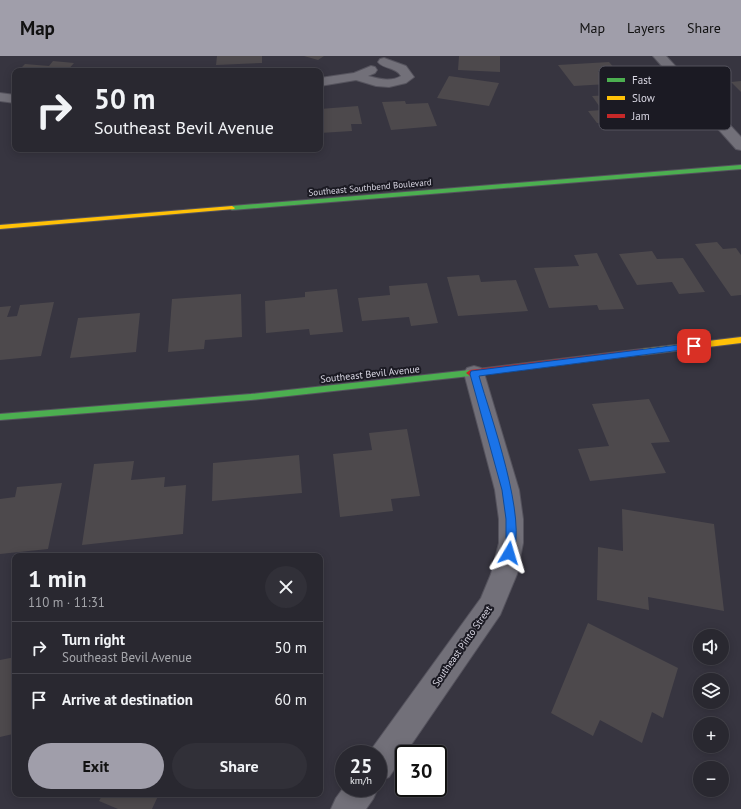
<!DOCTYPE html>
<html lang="en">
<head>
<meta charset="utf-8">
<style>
	body { margin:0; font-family:"PT Sans",sans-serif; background:#313038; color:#f1f3f6; height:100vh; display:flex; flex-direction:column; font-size:15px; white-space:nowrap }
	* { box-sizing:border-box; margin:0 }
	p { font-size:13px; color:#a5a6ab }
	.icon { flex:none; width:22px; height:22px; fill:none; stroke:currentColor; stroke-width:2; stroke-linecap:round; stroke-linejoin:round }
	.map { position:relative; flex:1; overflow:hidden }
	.sheet { position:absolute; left:12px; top:497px; width:311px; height:244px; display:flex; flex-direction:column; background:#292830; border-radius:8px; box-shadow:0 2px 10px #0003,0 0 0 1px #45444c }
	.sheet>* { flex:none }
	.hud { position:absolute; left:12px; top:12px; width:311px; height:84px; border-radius:8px; box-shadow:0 2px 10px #0003,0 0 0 1px #45444c; background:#292830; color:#f1f3f6; overflow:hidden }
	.tools { position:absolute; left:693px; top:573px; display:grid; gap:8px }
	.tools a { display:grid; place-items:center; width:36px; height:36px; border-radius:50%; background:#292830; box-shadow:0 2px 10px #0003,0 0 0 1px #45444c; font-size:20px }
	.speed { position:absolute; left:335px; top:689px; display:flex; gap:8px; font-size:20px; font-weight:700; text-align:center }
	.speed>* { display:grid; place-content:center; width:52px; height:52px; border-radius:50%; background:#292830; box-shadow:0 2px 10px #0003,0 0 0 1px #45444c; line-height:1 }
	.speed small { font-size:10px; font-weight:400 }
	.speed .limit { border:2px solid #111; border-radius:6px; background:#fff; color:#111 }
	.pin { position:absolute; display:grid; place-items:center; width:34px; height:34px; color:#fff; margin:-17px; border-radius:8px; box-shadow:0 2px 6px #0006 }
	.me { position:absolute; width:44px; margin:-22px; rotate:7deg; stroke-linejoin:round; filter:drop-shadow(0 0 3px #0008) }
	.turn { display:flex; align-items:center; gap:14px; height:84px; padding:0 16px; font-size:18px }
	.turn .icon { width:52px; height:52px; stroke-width:2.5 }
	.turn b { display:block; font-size:28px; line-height:34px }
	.round { display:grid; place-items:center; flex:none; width:42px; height:42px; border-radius:21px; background:#313038 }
	.head { display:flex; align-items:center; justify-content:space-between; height:68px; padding:0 16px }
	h1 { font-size:24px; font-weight:800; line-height:30px }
	.button { display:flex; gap:8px; margin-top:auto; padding:8px 16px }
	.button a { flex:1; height:46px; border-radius:24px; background:#a09eaa; color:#111; font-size:16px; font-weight:800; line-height:46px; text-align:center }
	.button a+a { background:#313038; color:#f1f3f6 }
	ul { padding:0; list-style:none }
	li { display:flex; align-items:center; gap:12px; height:52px; padding:0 16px; border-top:1px solid #45444c }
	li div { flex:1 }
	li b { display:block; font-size:15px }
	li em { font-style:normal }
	header { display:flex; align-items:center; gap:24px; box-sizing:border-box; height:56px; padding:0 20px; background:#a09eaa; color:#111 }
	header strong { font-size:19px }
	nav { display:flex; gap:22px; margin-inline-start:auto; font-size:14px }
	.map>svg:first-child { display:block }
</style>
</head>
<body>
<header>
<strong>Map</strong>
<nav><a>Map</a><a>Layers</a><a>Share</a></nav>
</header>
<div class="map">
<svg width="741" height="753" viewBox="0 0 741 753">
	<rect width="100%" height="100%" fill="#373540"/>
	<g fill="#4d494c">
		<path d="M217,0H262V7L216,9Z"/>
		<path d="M304,0H324L318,4Z"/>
		<path d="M459,0H500V16L458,14Z"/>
		<path d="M53,5L74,7L67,15H18L25,8L49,10Z"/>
		<path d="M609,6L616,14L598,15L608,28L574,30L558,9Z"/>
		<path d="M449,20L499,27L489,50L437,42Z"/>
		<path d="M741,25V36L731,26Z"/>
		<path d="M631,38L651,63L597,67L588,55L602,54L592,40Z"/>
		<path d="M405,45L406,48L428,47L437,70L391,74L382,46Z"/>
		<path d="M358,50L362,68H351L352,75L320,77V53Z"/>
		<path d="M717,186L723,193L736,192L741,199V239L731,240L695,188Z"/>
		<path d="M652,195L657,203L683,202L705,236L679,238L672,226L637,229L619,198Z"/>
		<path d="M597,197L624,253L599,254L597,249L549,252L534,212L579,210L574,199Z"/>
		<path d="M479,219L481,226L516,224L528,255L458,260L447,221Z"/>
		<path d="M427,227L438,267L411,270L409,261L362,265L358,242L390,239L389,230Z"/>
		<path d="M337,233L343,276L310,279L309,273L266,277L265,245L305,241V236Z"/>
		<path d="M241,238L242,281L205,284L204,293L168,296L172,243Z"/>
		<path d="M54,246L41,300L0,304V251L11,250L7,261L17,260L20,249Z"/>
		<path d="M140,257L136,296L70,302L78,262Z"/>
		<path d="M649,343L670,386L651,387L666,417L590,425L578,393L609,390L592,348Z"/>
		<path d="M407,373L420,440L391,443L393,455L340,461L333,398L372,394L369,377Z"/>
		<path d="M299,399L302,437L212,445L213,407Z"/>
		<path d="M134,405L131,424L165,421L164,431L186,429L183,478L82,489L94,408Z"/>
		<path d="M62,427L48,493L0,498V443L15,441L17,431Z"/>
		<path d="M622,453L714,468L724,555L648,541L649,554L597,544L598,491L623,495Z"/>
		<path d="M588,567L678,612L663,662L652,656L642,687L600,664L593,680L551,657Z"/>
		<path d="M15,601V692L12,693L13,678L0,681V604Z"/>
		<path d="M103,738H159L152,753H118L99,745Z"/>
	</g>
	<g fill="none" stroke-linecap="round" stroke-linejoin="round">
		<g stroke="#55535d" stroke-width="2">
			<g id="street">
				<path d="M653,0H666L741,81V94L736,93Z"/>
				<path d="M384,2L406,10L414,21L406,27L389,31L376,30L356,24L320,30V22L354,17L371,10L375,11L377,14L375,17L368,20C380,23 391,26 401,20C396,11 383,13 378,6L380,3Z"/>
				<path d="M0,37L15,39V47L0,45Z"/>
				<path d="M474,310L481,312L484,317L519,434L523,463V487L517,518L500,559L389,721L378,725V698H368L481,542L491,518L499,487V463L495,434L464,317L467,312Z"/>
				<path d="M344,731V732H378L373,743L366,753H331L336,742Z"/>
			</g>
		</g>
		<g stroke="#55535d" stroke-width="2">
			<g id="fast">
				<path d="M741,109V113L232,154L229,152L232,150Z"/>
				<path d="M470,314L474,317L470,320L251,344L0,364V358L251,338Z"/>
			</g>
		</g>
		<g stroke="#55535d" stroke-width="2">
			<g id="slow">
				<path d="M232,150L235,152L234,153L0,173V169Z"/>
				<path d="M741,281V287L642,299L638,296L642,293Z"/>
			</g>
		</g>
		<g stroke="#55535d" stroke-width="2">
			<path id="jam" d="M642,293L646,296L645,298L470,320L466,317L470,314Z"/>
		</g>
		<use href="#street" fill="#727079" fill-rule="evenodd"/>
		<use href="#fast" fill="#4caf50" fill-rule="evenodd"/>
		<use href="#slow" fill="#ffc107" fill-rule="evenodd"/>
		<use href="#jam" fill="#c62828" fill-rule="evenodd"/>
	</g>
	<path fill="#1a73e8" stroke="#114b97" d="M694,287L698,290L697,292L479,320C490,359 529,465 512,501L509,502L505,501L504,497L506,487V463L502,434L470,318L471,315Z"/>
	<g text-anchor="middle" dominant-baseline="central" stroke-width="4" stroke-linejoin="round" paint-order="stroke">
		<g font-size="9" fill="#d9d7e3" stroke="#1b1a23">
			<text transform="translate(370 131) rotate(-5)">Southeast Southbend Boulevard</text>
		</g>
		<g font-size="10" fill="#d9d7e3" stroke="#1b1a23">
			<text transform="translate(370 318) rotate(-6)">Southeast Bevil Avenue</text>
			<text transform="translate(462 590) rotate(-55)">Southeast Pinto Street</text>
		</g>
	</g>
	<rect x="599" y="10" width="132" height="64" rx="6" fill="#1b1a23" stroke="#54535d" stroke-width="1"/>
	<rect x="607" y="22" width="18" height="4" fill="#4caf50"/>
	<rect x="607" y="40" width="18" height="4" fill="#ffc107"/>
	<rect x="607" y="58" width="18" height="4" fill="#c62828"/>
	<g font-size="11" fill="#d9d7e3">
		<text x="632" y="28">Fast</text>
		<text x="632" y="46">Slow</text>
		<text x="632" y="64">Jam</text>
	</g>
</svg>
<div class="tools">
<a><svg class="icon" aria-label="sound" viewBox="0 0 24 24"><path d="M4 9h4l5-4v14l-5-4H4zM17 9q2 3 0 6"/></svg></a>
<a><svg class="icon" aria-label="layers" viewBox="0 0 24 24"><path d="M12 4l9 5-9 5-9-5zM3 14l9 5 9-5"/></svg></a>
<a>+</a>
<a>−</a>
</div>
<div class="speed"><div>25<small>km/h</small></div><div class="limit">30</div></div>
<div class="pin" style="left:694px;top:290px;background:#d93025"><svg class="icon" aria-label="arrive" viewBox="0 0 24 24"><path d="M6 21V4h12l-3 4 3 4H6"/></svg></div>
<svg class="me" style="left:509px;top:497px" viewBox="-20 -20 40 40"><path d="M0-17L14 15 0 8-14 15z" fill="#1a73e8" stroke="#fff" stroke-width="4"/></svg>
<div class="hud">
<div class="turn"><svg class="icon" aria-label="right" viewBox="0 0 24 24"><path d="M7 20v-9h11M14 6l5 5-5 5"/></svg><div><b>50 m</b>Southeast Bevil Avenue</div></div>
</div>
<section class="sheet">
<div class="head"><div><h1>1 min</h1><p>110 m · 11:31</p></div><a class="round"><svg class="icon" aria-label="close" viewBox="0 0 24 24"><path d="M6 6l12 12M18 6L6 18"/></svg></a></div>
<ul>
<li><svg class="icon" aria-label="right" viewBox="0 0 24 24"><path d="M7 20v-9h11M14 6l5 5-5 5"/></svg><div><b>Turn right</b><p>Southeast Bevil Avenue</p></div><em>50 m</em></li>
<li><svg class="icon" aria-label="arrive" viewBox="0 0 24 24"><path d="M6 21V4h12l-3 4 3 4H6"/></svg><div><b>Arrive at destination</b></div><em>60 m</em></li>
</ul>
<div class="button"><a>Exit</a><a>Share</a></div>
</section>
</div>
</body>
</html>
